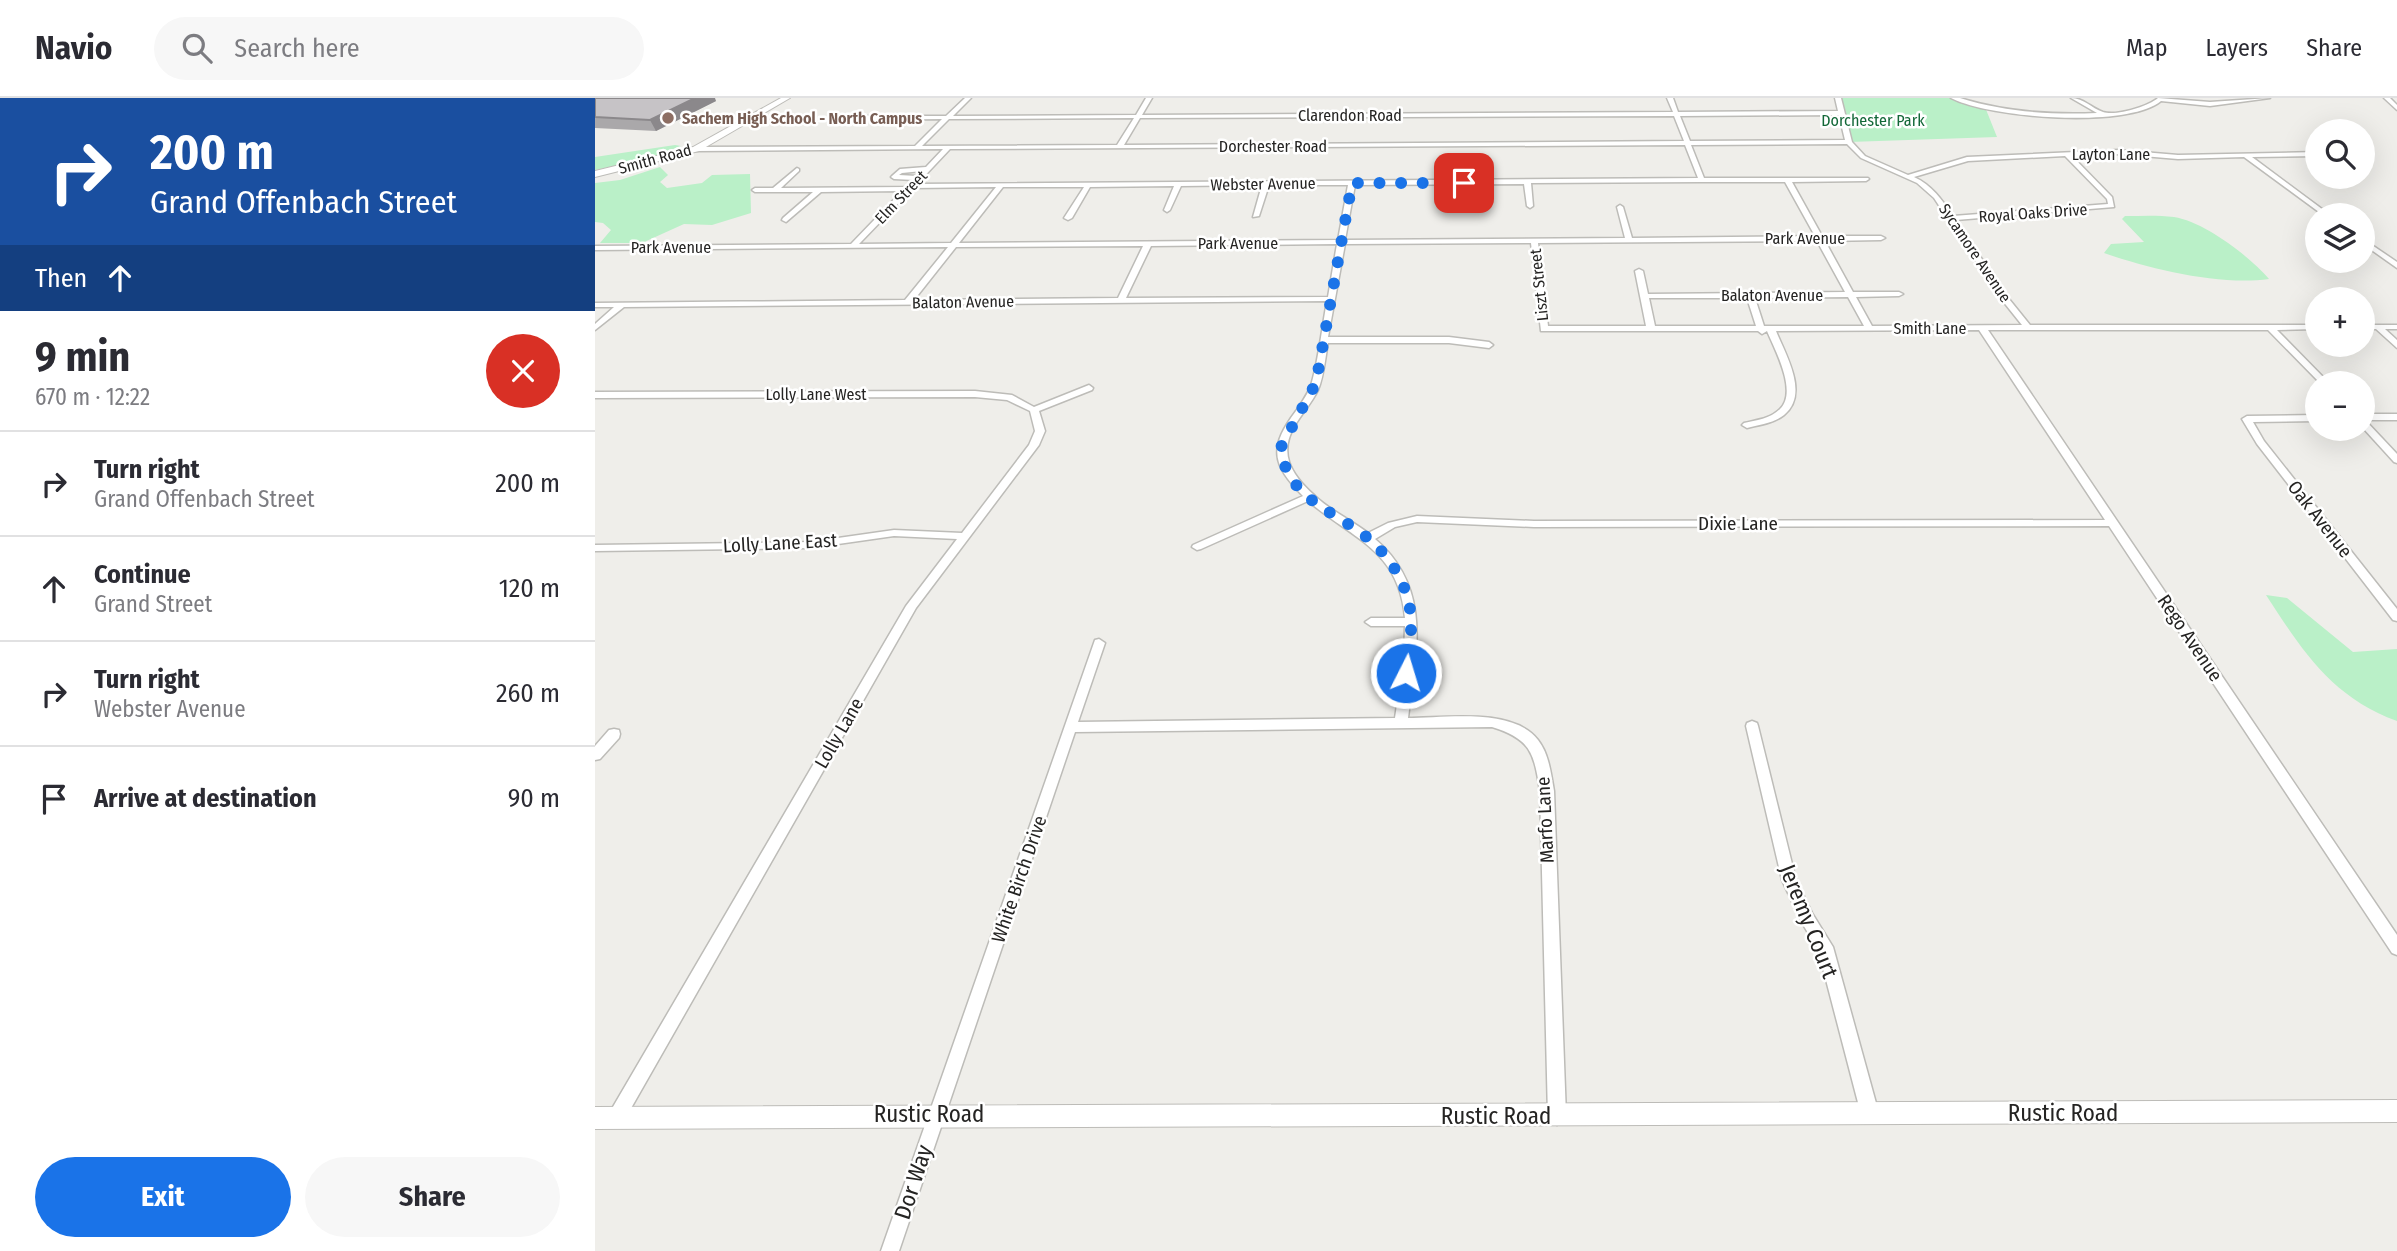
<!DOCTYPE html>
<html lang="en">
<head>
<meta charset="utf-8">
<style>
	body { margin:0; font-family:"Fira Sans Condensed",sans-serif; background:#f7f7f7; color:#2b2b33; height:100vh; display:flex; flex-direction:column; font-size:26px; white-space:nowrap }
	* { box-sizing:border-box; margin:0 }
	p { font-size:23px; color:#7c7c81 }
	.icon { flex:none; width:38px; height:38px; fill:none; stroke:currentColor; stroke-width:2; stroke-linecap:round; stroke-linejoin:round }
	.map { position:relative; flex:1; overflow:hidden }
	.side { display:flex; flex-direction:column; background:#fff; width:595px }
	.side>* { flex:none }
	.guide { background:#1a4fa0; color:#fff; overflow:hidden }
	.controls { position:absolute; left:1710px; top:21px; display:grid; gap:14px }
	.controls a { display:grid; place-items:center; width:70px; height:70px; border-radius:50%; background:#fff; box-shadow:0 7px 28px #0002; font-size:35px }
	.pin { position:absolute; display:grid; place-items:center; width:60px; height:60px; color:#fff; margin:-30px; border-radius:14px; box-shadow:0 4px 10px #0006 }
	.me { position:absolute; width:77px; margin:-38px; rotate:5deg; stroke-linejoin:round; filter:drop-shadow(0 0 5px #0008) }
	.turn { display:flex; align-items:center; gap:24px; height:147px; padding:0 35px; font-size:32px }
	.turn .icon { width:91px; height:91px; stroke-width:2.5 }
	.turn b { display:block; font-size:49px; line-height:60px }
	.then { display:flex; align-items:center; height:66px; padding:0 35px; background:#0003; gap:14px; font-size:26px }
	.round { display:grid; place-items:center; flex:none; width:74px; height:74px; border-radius:37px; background:#f7f7f7 }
	.summary { display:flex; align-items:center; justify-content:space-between; height:119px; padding:0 35px }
	h1 { font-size:42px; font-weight:700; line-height:52px }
	.button { display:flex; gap:14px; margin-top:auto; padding:14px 35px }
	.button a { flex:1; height:80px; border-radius:42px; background:#1a73e8; color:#fff; font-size:28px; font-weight:700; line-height:80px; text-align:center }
	.button a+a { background:#f7f7f7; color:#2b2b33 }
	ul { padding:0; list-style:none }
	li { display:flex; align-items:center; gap:21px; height:105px; padding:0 35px; border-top:2px solid #e1e1e2 }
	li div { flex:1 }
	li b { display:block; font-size:26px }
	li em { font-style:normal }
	header { display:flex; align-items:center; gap:42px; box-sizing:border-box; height:98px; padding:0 35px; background:#fff; border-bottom:2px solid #e1e1e2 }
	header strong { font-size:33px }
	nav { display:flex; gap:38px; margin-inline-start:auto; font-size:24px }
	.search { width:490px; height:63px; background:#f7f7f7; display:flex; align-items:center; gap:18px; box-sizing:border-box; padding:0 24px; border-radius:38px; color:#7c7c81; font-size:26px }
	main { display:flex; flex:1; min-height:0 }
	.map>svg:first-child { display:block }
</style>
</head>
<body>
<header>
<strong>Navio</strong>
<div class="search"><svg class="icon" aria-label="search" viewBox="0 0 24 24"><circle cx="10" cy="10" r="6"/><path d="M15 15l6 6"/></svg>Search here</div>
<nav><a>Map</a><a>Layers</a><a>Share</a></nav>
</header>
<main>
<section class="side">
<div class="guide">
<div class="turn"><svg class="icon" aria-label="right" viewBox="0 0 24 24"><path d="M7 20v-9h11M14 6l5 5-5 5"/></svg><div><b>200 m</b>Grand Offenbach Street</div></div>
<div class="then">Then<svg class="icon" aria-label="ahead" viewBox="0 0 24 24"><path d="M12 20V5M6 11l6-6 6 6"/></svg></div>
</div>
<div class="summary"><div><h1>9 min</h1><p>670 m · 12:22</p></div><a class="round" style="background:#d93025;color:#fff"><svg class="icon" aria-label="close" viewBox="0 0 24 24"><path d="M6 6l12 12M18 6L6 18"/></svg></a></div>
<ul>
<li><svg class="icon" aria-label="right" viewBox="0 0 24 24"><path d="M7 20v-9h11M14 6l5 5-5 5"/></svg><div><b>Turn right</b><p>Grand Offenbach Street</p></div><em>200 m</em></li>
<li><svg class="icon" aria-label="ahead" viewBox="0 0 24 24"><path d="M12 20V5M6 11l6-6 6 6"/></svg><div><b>Continue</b><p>Grand Street</p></div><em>120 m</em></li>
<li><svg class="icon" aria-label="right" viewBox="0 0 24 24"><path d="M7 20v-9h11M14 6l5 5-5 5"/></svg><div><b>Turn right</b><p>Webster Avenue</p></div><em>260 m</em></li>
<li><svg class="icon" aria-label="arrive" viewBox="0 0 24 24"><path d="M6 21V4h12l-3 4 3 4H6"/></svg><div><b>Arrive at destination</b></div><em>90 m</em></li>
</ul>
<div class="button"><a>Exit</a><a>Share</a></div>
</section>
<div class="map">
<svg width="1802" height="1153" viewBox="0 0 1802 1153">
	<rect width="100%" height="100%" fill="#efeeea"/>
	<g fill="#baf0c8">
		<path d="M1243,0H1359L1390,9L1402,39L1254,44Z"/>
		<path d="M80,47L86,48L52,61L0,72V59Z"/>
		<path d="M65,69L73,77L65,84L72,90L107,85L117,77L155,76L156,115L117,127L89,126L47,145H5L16,132L8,125L0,124V85L25,82Z"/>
		<path d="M1530,118C1546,118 1563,117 1579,119C1610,124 1654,158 1674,181C1625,188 1555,171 1509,155L1516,146L1549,144L1527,121Z"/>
		<path d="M1671,497L1692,500L1758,554L1802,551V623C1736,599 1707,552 1671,497Z"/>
	</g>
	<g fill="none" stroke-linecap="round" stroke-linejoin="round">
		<g stroke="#bdbcb8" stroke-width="3">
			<g id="minor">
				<path d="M370,0H376L358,18L541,17L551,0H557L547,17L1078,14L1072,0H1078L1083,14L1243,13L1240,0H1246L1257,44L1270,58L1313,77L1372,59L1524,52L1583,57L1722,54V58L1657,59L1735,117H1728L1649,59L1583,61L1524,56L1477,58L1517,99L1519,109L1361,122L1410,196L1435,227H1722V231L1682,232L1734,285H1725L1673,232H1393L1802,837V857L1797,855L1514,428L939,429L822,424L800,429L780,441C838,491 821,554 813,620C849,620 918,609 943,642C954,656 956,676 959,693L971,1018L968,1024L962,1027L956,1024L953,1018L945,693C939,655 936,641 897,629L480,634L304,1153H286L500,542L504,541L510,545L483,624L800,620L809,560L810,528H776L770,524L776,520H810C804,452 758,441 713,403L606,451L602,452L597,449L598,447L708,398C676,366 674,349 701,313C707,304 714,295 717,284C724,258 727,230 732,203L29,209L0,232V226L19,209H0V205L310,202L353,149L0,152V148L256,146L307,93L226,94L191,124L187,122L188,120L218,94H160L157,92L160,90H178L202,70L204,71V73L186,90L311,89L319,82L299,81L296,79L297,78L305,71L331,69L348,51L101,53L98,51L101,49L320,48L347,21L264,22L261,20L264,18H351ZM1244,17L1250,42L1095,43L1085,18ZM1079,18L1089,43L529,47L545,20ZM539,20L522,47L327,48L354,21ZM1252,46L1266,60L1322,85L1339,100L1403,197L1427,227L1277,228L1261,199L1304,198L1308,196L1304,194H1258L1230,143L1286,142L1290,140L1286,138H1227L1197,84L1271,83L1274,81L1273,80H1109L1096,47ZM1090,47L1103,80L322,86L355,51ZM1470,58L1512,101L1513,106L1358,118C1347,102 1337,87 1319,79L1373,63ZM327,73L322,78L304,77L307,75ZM1105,84H1190L1220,138L1037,140L1028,109L1025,107L1022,109L1030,140L750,142L760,87L929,86L932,108L935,110L938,108L936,85ZM667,87L658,119L664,118L674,87H753L743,142L364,145L408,89H489L469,120L473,122L477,120L495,89L579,88L569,112L572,114L575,112L586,88ZM401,89L356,145L264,146L318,90ZM1222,143L1250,194L1053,196L1048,173L1044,171L1040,173L1051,228H953L943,145ZM936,145L946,233H1163L1167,236L1172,233C1180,252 1203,294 1185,311C1175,321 1161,322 1149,325L1147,327L1152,330C1164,327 1179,325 1189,317C1215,296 1190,256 1181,233L1384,232L1510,422L939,423L822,418L793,425L773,435C756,422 736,413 720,398C695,376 682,354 702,324C709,313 717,304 723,292C729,278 730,260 733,245H854L894,250L898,247L894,244L854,239H733L750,146ZM742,146L733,199L531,200L556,148ZM548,148L523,200L319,202L361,149ZM1253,199L1269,228H1169L1160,200ZM1054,200H1152L1161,228H1060Z"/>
				<path d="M1356,0H1365C1410,14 1455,17 1502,15L1476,0C1489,0 1496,10 1508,14C1521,18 1552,9 1563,0L1615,4L1675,0L1615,8L1566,3C1532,31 1394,20 1356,0Z"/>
				<path d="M1789,0H1795L1802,7V12Z"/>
				<path d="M1768,141L1802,164V170L1768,146Z"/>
				<path d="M1768,227H1802V231H1790L1802,242V250L1781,231H1768Z"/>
				<path d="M494,287L498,290L497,292L444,313L450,333L444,347L321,510L27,1026L21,1029L15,1026L12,1020L15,1014L311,508L362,441L299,438L215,450L0,453V447L215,444L299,432L367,435L434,347L440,333L435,313L412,302L380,299L0,300V294L380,293L417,297L439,309Z"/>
				<rect x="1768" y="316" width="34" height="6"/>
				<path d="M1722,317V323L1658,324L1669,343L1802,511V523L1798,522L1662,346L1647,321L1652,318Z"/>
				<path d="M1768,322L1771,323L1802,356V365L1799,364L1768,330Z"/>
				<path d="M1157,623L1162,625L1163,628L1201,782L1217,815L1238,849L1284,1016L1281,1022L1275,1025L1269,1022L1266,1016L1223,851L1207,825L1187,782L1151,628L1152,625Z"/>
				<path d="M19,631L24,632L25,636L24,640L5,661L0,662V648L14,632Z"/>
			</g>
		</g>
		<g stroke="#bdbcb8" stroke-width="2">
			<g id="tertiary">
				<path d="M186,0H195L104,53L0,79V73L98,49Z"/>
				<path d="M1802,1002V1024L0,1031V1009Z"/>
			</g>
		</g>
		<use href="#minor" fill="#fff" fill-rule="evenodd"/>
		<use href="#tertiary" fill="#fff" fill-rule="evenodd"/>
	</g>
	<path fill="#aaa8aa" d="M0,0L121,3L61,33L0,30Z"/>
	<path fill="#8b888b" d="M100,0H120L121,3L61,33L55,22Z"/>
	<path fill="#c6c3c6" stroke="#8b888b" stroke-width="2" d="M0,0H100L55,22L0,19Z"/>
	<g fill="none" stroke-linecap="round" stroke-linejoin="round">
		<path stroke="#1a73e8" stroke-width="12" stroke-dasharray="0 21.6" d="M811,575C814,553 819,528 814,506C809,482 794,458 775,442C743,414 690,401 686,349L721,285L757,85H869"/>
	</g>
	<circle fill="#8d6e63" stroke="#fff" stroke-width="2.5" cx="73" cy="20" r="7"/>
	<g text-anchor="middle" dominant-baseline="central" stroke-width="5" stroke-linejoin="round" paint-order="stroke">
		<g font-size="16" fill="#252423" stroke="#fff">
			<text x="755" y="17">Clarendon Road</text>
			<text x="678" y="48">Dorchester Road</text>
			<text x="1516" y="56">Layton Lane</text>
			<text transform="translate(60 61) rotate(-15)">Smith Road</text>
			<text transform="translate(668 86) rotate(-1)">Webster Avenue</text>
			<text transform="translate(306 99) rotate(-46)">Elm Street</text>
			<text transform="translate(1438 115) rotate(-4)">Royal Oaks Drive</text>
			<text x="1210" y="140">Park Avenue</text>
			<text x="643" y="145">Park Avenue</text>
			<text x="76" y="149">Park Avenue</text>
			<text transform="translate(1380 155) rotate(56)">Sycamore Avenue</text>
			<text transform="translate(944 187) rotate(-96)">Liszt Street</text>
			<text x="1177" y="197">Balaton Avenue</text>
			<text transform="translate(368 204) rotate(-1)">Balaton Avenue</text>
			<text x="1335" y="230">Smith Lane</text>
			<text x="221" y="296">Lolly Lane West</text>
		</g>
		<g font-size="16" font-weight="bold" fill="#785e54" stroke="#fff" text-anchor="start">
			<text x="87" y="20">Sachem High School - North Campus</text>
		</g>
		<g font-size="16" fill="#136838" stroke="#fff">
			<text x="1278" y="22">Dorchester Park</text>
		</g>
		<g font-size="19" fill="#252423" stroke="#fff">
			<text transform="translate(1725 421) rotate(52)">Oak Avenue</text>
			<text x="1143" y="425">Dixie Lane</text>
			<text transform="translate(185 445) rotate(-3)">Lolly Lane East</text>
			<text transform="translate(1595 540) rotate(56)">Rego Avenue</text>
			<text transform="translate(244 635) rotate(-60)">Lolly Lane</text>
			<text transform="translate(950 722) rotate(-93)">Marfo Lane</text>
			<text transform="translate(424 781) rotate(-71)">White Birch Drive</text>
		</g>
		<g font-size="23" fill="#252423" stroke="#fff">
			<text transform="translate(1214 823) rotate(68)">Jeremy Court</text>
			<text x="1468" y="1015">Rustic Road</text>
			<text x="334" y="1016">Rustic Road</text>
			<text x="901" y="1018">Rustic Road</text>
			<text transform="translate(318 1084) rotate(-72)">Dor Way</text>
		</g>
	</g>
</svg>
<div class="controls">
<a><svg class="icon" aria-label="search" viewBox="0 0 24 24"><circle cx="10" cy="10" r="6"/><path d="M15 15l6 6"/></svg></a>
<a><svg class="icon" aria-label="layers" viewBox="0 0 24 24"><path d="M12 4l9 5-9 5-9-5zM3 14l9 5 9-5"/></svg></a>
<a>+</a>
<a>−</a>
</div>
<div class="pin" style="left:869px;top:85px;background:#d93025"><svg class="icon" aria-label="arrive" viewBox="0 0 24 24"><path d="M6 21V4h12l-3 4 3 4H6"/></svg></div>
<svg class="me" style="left:811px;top:575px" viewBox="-20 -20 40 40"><circle r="17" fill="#1a73e8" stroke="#fff" stroke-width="3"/><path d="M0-11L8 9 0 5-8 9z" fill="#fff"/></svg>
</div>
</main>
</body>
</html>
